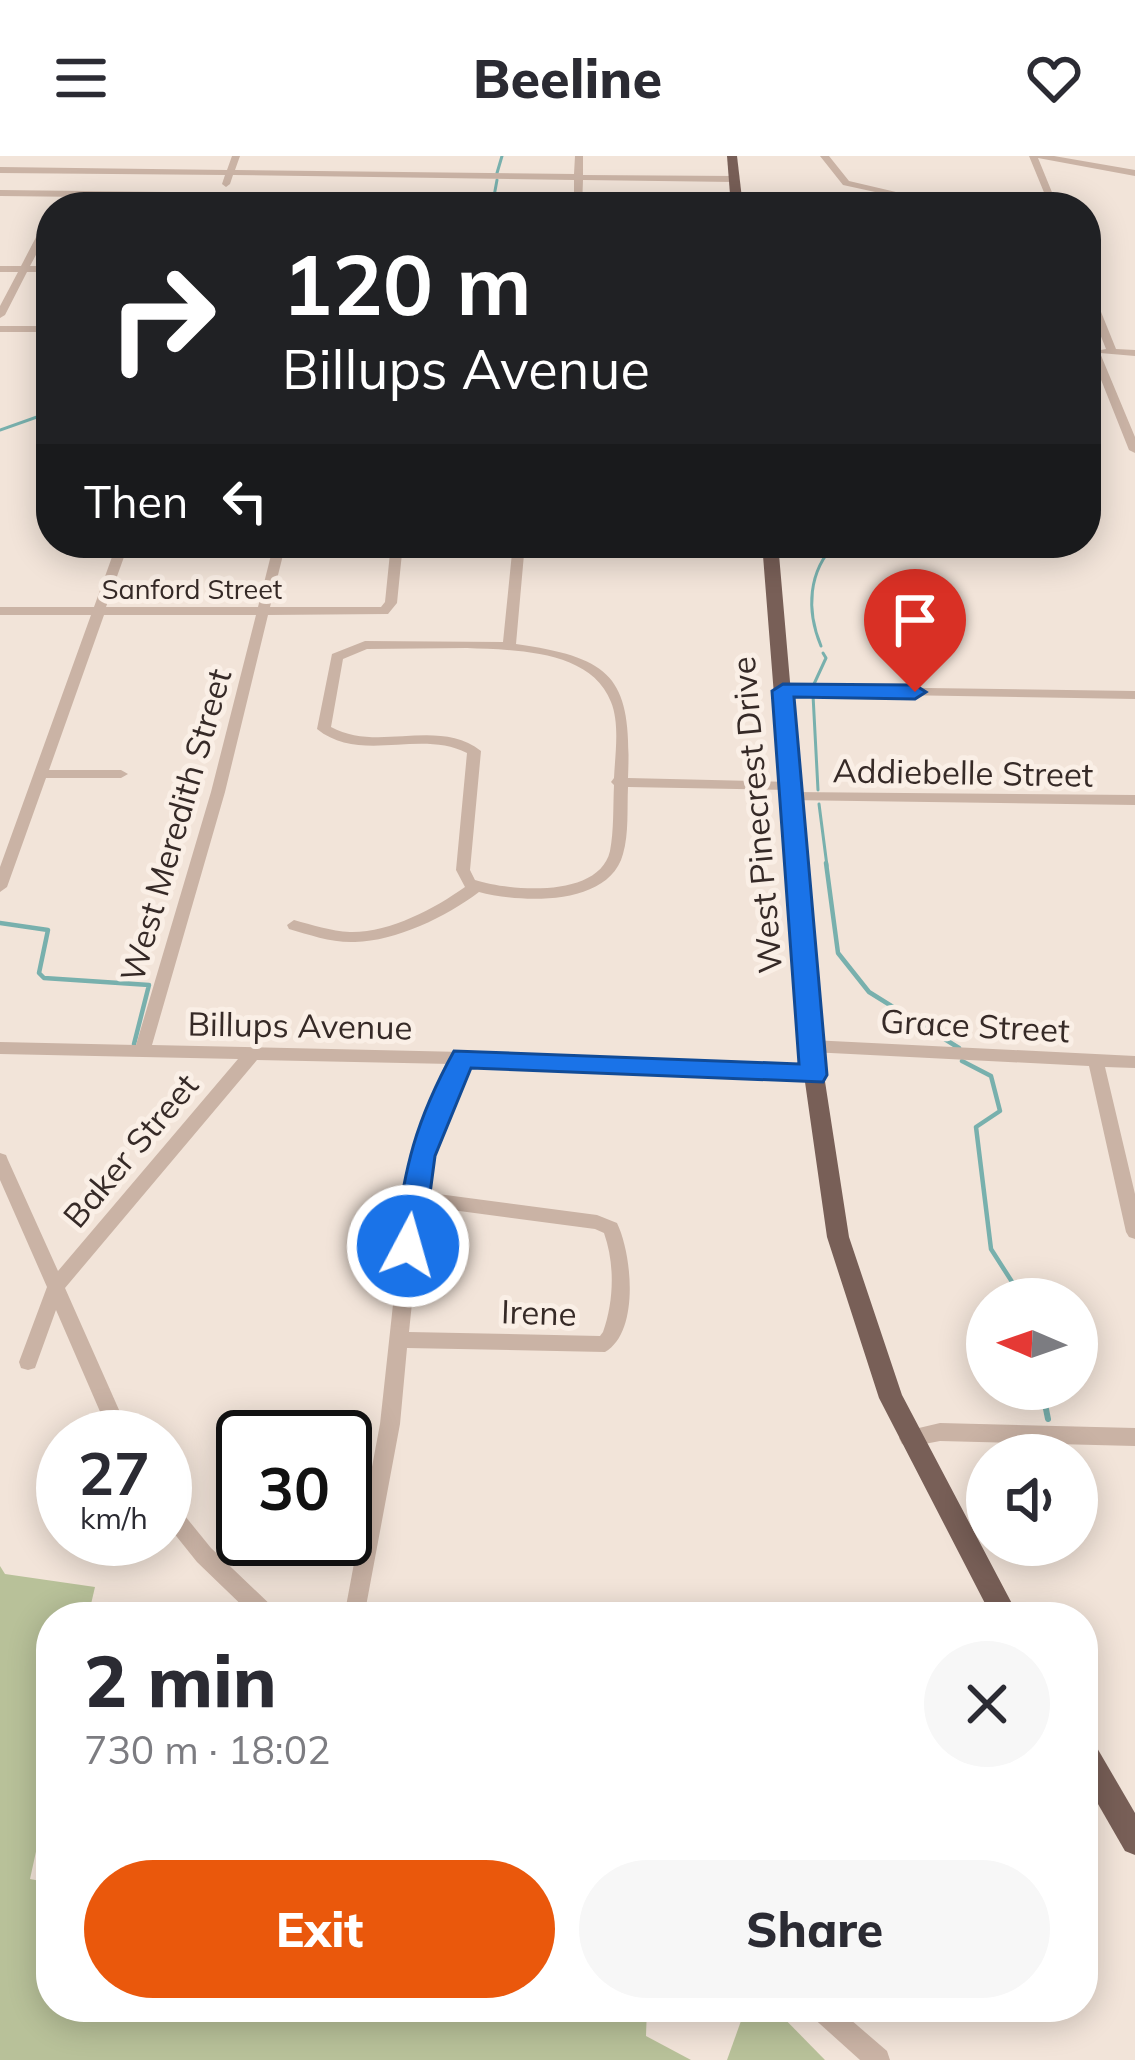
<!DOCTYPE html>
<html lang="en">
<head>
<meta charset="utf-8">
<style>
	body { margin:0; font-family:Mulish,sans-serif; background:#f7f7f7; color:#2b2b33; height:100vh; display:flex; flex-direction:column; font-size:45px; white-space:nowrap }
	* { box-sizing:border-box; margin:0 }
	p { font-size:39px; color:#7c7c81 }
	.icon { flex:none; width:66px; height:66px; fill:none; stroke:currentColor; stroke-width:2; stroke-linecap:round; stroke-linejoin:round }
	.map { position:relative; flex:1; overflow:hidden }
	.details { position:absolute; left:36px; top:1446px; width:1062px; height:420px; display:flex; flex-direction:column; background:#fff; border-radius:48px; box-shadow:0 6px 30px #0003 }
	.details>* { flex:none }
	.guide { position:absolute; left:36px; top:36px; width:1065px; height:366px; border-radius:48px; box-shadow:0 6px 30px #0003; background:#202124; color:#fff; overflow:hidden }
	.needle { width:78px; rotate:272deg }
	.buttons { position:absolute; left:966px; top:1122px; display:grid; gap:24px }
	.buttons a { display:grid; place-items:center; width:132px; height:132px; border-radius:50%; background:#fff; box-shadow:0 6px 30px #0003; font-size:60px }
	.speed { position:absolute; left:36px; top:1254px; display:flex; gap:24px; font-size:60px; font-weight:700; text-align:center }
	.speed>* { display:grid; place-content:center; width:156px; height:156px; border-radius:50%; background:#fff; box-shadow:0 6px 30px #0003; line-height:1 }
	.speed small { font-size:30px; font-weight:400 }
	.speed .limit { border:6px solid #111; border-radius:18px; background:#fff; color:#111 }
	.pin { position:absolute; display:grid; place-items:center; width:102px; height:102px; color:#fff; margin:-123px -51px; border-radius:50% 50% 50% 0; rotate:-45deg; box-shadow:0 0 12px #0007 }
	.pin .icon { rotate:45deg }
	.me { position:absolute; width:132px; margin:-66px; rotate:6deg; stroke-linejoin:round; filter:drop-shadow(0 0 9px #0008) }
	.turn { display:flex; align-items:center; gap:42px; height:252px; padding:0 48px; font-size:54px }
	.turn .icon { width:156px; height:156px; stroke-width:2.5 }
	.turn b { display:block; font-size:84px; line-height:102px }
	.then { display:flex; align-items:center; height:114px; padding:0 48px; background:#0003; gap:24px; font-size:45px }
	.round { display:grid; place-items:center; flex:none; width:126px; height:126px; border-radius:63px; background:#f7f7f7 }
	.summary { display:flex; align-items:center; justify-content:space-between; height:204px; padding:0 48px }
	h1 { font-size:72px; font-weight:800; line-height:90px }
	.action { display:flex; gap:24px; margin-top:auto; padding:24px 48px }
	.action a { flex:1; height:138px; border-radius:72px; background:#ea580c; color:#fff; font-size:48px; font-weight:800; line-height:138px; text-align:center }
	.action a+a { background:#f7f7f7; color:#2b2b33 }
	header { display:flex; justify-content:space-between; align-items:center; height:156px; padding:0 48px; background:#fff; font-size:54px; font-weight:800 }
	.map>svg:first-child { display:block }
</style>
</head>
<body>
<header><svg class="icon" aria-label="menu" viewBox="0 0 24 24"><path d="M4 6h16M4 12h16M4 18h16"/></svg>Beeline<svg class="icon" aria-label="heart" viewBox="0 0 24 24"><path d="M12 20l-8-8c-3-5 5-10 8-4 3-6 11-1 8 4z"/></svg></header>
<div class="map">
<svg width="1135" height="1904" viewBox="0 0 1135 1904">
	<rect width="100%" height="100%" fill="#f2e4d9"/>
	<g fill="#b8c199">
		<path d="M0,1410L5,1418L95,1431L88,1461H51V1627L30,1723L51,1727V1851H647L646,1880L691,1904H0Z"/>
		<path d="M746,1851H773L825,1904H727Z"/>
	</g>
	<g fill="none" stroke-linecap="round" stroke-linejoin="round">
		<g stroke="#78b0ad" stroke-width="3">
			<path d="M497,17L502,0"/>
			<path d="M492,51L497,24"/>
			<path d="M0,274L51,256"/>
			<path d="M821,490C806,454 808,415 836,387"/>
			<path d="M814,528L826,502L823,497"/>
			<path d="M813,539L818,634"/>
			<path d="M819,648L827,710"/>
		</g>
		<g stroke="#78b0ad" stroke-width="4.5">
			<path d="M826,707L838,797L869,836L959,892"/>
			<path d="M0,767L48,774L39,817L44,822L149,829L134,888"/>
			<path d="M962,905L991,920L1000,955L976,971L991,1093L1023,1143"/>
		</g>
		<path stroke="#78b0ad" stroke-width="6" d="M1042,1233L1048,1263"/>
		<g fill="#cab3a5" fill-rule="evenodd">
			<path d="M232,0H240L235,14L574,18L575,0H583V19L734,20L738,23L734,26L583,24L582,51H574V24L233,19L230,28L226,31L222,28L225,19L0,17V11L227,14Z"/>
			<path d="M820,0H829L849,25L960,51H944L843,29Z"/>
			<path d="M1029,0H1054L1135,14V20L1038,2L1058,51H1050Z"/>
			<path d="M0,34L425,39L429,42L427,51H419L420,45L0,40Z"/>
			<path d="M51,59V71L30,110H51V116H27L5,159L0,162V150L18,116H0V110H21L46,62Z"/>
			<path d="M1086,128L1091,131L1116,193L1135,194V200L1100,197L1135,281V297L1129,294L1090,196L1106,193L1086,143Z"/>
			<rect x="0" y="170" width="51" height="6"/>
			<path d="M117,387H129L106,451H258L274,387H286L270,451H381L385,446L391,387H403L397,447L388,458L268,459L225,636L152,889L463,896L814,913L822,919L814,925L468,908C448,949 428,990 423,1036L597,1059L617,1067C632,1098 640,1176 605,1196L407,1192L400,1268L364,1461H344L380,1268L407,1020L424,964L452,908L257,904L65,1132L131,1281H111L56,1154L35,1212L28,1214L21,1212L19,1206L47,1131L0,1024V997L6,999L8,1004L58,1115L238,903L0,898V886L136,889L211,636L256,459H104L49,614H121L128,618L121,622H46L7,731L0,736V711L91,459H0V451H94ZM422,1050L595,1073L604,1077C615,1108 614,1145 603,1176L600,1180L409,1176Z"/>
			<path d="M513,387H525L516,488C615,502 632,523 628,622L790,626L797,630L790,634L628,631C627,652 629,678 623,698C609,751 520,747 479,736C446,761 396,785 355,786C332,787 310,779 289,773L287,769L294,764C312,769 331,775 350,776C389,777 434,753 465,731L456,714L467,597C420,573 360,608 317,573L332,498L365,485L503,486ZM467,492C513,494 591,493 611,546C620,568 615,599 614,622L611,626L614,629C613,650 614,675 610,695C599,743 509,735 475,724L470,714L481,595C437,561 378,597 331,571L343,503L367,493Z"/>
			<path d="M783,530L1135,535V543L778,537L776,534Z"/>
			<path d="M791,636L1135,639V649L786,644V638Z"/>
			<path d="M811,884L1135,900V912L1105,911L1135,1038V1083L1129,1081L1126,1076L1089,910L811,896L803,890Z"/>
			<path d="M940,1267L1135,1272V1290L940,1285L909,1291L902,1288L899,1282L902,1276Z"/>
			<path d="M165,1342L172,1344L211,1392L276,1454L279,1461H254L197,1406L165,1366Z"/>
			<path d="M806,1851H836L887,1895L890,1904H860L810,1859Z"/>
		</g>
		<g fill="#785f57" fill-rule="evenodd">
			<path d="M727,0H737L743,51H731Z"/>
			<path d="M762,387H778L824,919L849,1081L902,1239L1019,1461H992L879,1242L827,1081L804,919Z"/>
			<path d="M1083,1581L1093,1585L1135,1657V1699L1125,1695L1083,1622Z"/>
		</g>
	</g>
	<path fill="#1a73e8" stroke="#114b97" stroke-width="3" d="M783,528L915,529L926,536L915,543L794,541L827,919L823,926L471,912L435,1000L423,1090L419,1098H398L394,1090C405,1010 415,966 454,895L799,908L772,535Z"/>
	<g text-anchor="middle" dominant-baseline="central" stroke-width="10" stroke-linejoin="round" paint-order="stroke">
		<g font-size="27" fill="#362a27" stroke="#faefe6">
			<text x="192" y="433">Sanford Street</text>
		</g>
		<g font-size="33" fill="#362a27" stroke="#faefe6">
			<text transform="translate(963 616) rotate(1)">Addiebelle Street</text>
			<text transform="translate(756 659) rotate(-95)">West Pinecrest Drive</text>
			<text transform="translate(175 669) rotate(-74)">West Meredith Street</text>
			<text transform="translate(300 869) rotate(1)">Billups Avenue</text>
			<text transform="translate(975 869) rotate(3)">Grace Street</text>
			<text transform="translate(130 994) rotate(-50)">Baker Street</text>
			<text transform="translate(539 1156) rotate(2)">Irene</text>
		</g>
	</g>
</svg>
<div class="buttons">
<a><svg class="needle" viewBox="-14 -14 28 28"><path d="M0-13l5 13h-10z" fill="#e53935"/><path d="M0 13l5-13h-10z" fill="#7c7c81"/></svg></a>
<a><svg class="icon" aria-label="sound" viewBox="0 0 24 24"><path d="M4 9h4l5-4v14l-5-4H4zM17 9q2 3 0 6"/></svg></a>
</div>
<div class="speed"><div>27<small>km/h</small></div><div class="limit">30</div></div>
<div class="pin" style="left:915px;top:536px;background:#d93025"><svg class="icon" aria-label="arrive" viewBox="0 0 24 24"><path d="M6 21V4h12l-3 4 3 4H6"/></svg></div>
<svg class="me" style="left:408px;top:1090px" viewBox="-20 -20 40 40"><circle r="17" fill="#1a73e8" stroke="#fff" stroke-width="3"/><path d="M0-11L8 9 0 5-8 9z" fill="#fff"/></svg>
<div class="guide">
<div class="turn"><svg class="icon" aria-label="right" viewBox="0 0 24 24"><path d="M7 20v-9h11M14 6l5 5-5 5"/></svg><div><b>120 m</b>Billups Avenue</div></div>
<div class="then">Then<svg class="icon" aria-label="left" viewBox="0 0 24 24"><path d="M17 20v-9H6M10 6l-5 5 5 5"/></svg></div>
</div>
<section class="details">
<div class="summary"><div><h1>2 min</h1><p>730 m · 18:02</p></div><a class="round"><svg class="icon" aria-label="close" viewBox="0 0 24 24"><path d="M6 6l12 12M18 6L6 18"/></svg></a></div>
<div class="action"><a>Exit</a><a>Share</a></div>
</section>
</div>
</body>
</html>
